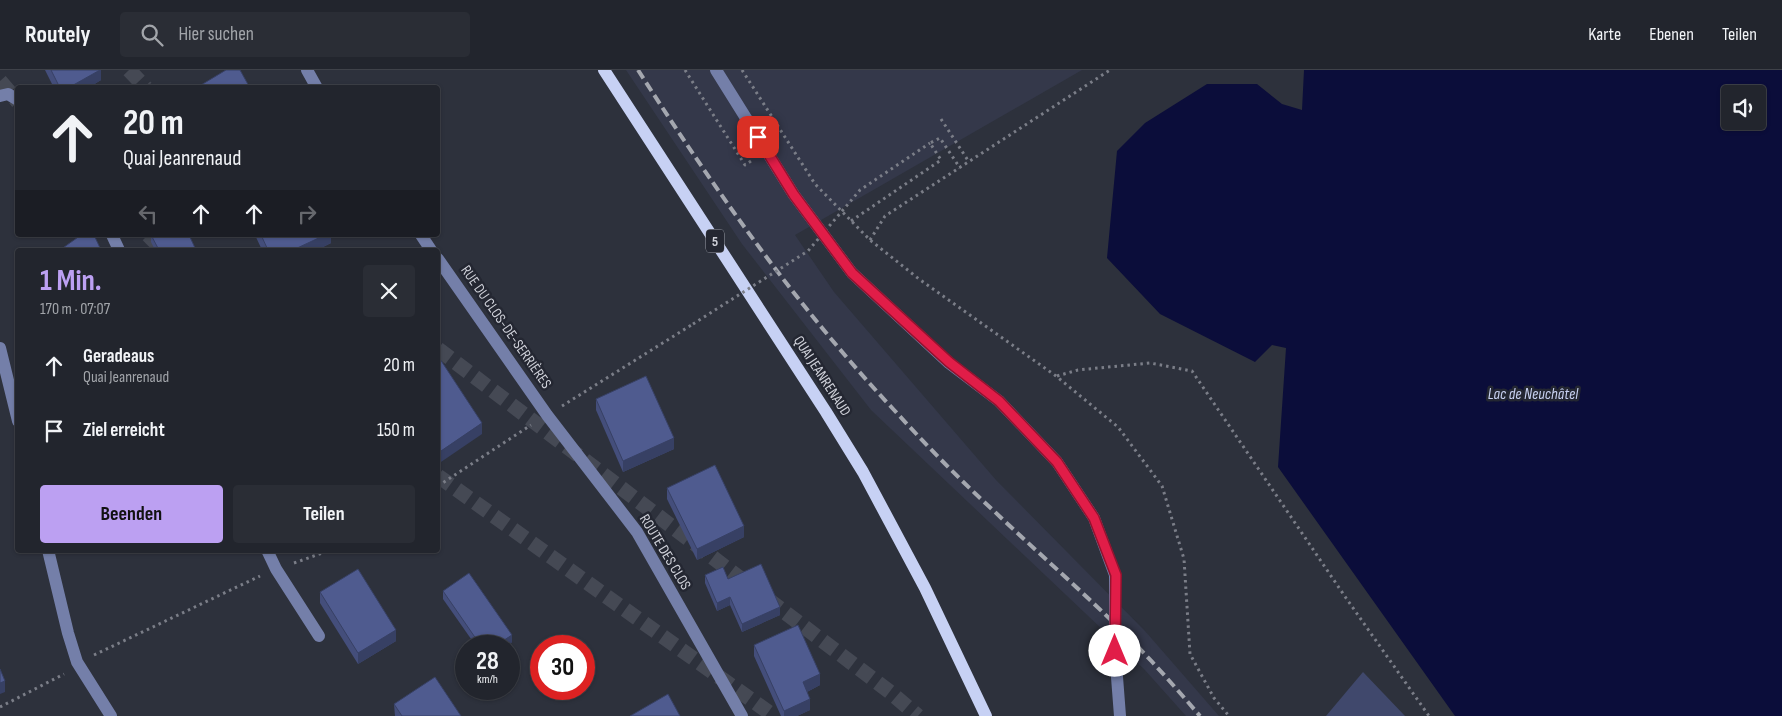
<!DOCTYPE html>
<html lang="de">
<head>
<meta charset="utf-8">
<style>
	body { margin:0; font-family:"Sofia Sans Condensed",sans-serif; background:#2a2d35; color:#f1f3f6; height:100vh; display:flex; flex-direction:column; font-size:19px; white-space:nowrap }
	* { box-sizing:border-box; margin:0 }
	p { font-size:16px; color:#a2a5aa }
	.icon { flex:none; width:28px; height:28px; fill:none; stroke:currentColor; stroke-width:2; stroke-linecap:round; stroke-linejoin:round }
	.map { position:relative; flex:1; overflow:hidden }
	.drawer { position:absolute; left:15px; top:178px; width:425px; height:305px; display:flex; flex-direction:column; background:#22252d; border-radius:5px; box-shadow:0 1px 4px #0004,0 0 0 1px #3f4249 }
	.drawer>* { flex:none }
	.banner { position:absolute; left:15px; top:15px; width:425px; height:152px; border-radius:5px; box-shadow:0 1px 4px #0004,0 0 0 1px #3f4249; background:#22252d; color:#f1f3f6; overflow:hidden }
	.buttons { position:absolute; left:1721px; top:15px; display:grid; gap:10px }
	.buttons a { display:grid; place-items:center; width:45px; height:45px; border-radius:5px; background:#22252d; box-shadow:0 1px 4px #0004,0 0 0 1px #3f4249; font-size:25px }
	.speed { position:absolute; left:455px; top:565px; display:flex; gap:10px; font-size:25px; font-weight:700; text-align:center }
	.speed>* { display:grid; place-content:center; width:65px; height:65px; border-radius:50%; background:#22252d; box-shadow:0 1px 4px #0004,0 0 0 1px #3f4249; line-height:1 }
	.speed small { font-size:12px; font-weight:400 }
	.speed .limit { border:8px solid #d22; background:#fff; color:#111 }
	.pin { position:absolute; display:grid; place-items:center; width:42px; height:42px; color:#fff; margin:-21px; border-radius:10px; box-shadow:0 2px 8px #0006 }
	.me { position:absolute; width:55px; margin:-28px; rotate:0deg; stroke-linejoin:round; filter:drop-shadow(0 0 4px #0008) }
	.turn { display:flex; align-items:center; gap:18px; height:105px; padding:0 25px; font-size:22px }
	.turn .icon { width:65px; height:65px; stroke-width:2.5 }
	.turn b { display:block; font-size:35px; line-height:42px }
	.lanes { display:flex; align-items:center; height:48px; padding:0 25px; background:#0003; justify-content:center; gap:25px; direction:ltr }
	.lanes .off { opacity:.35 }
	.round { display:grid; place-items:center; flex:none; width:52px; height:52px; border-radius:5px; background:#2a2d35 }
	.summary { display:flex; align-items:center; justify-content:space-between; height:85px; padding:0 25px }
	h1 { font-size:30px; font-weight:700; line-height:38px; color:#bca0f2 }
	.button { display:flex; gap:10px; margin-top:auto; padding:10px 25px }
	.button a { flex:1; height:58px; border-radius:5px; background:#bca0f2; color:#111; font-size:20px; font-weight:700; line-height:58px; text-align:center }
	.button a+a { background:#2a2d35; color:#f1f3f6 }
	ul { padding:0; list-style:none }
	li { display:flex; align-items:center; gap:15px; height:65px; padding:0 25px }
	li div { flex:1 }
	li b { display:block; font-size:19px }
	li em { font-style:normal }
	header { display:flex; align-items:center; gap:30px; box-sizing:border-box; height:70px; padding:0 25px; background:#22252d; border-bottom:1px solid #3f4249 }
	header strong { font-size:24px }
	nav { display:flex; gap:28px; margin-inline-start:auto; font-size:18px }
	.search { width:350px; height:45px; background:#2a2d35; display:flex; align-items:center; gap:12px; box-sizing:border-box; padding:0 18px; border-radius:5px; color:#a2a5aa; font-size:19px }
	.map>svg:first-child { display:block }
</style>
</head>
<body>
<header>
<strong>Routely</strong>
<div class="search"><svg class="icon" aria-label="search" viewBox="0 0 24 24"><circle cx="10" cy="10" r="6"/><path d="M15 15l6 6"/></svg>Hier suchen</div>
<nav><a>Karte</a><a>Ebenen</a><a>Teilen</a></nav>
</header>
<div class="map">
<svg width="1782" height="646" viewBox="0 0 1782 646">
	<rect width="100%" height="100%" fill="#2d313c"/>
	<path fill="#34384a" d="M626,0H1082L795,165L834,222L996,410L1145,561L1219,646H1186L1144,599L871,340L742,174Z"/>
	<path fill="#40486c" d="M1363,602L1405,646H1326Z"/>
	<path fill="#0b0d3a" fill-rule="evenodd" d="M1304,0H1782V646H1455L1278,397L1286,278L1272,275L1255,292L1160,244L1107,188L1117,81L1145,53L1207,14H1257L1282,34L1302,40ZM1730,24H1758V51H1730Z"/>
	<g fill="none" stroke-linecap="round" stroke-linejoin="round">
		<g stroke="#454954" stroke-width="15" stroke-dasharray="15 8" stroke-linecap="butt">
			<path d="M129,0L146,18"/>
			<path d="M0,11L18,32"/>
			<path d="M148,165L163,180"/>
			<path d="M438,279L890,622L918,646"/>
			<path d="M438,406L774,646"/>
		</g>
		<g stroke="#7b7e88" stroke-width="3" stroke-dasharray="2.5 4" stroke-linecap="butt">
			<path d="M685,0L745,95L751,91"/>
			<path d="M742,0L815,114L870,170L919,209L1056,306L1118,357L1162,416L1184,489L1190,584L1214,628L1229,646"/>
			<path d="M941,49L969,92"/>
			<path d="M851,151L941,90L930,73L940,68L960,98"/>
			<path d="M870,170L885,146L1110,0"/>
			<path d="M1057,306L1078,300L1150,293L1192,301L1346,528L1429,646"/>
			<path d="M562,336L693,254"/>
			<path d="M438,416L531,355"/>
			<path d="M294,493L331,480"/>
			<path d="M94,585L260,506"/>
			<path d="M0,637L64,604"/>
		</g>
		<g stroke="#747fa9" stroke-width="12">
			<path d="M307,0L317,18"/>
			<path d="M716,0L794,125L852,203L949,293L999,331L1057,392L1094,448L1115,505"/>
			<path d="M0,26L8,24L18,30"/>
			<path d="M112,165L119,180"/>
			<path d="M421,165L431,180"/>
			<path d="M438,189L547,345L637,462L742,646"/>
			<path d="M0,278L18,351"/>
			<path d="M48,480L68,563L77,592L111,646"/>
			<path d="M267,480L276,499L319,566"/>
			<path d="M1115,581L1120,646"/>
		</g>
		<path stroke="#c7d1f4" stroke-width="12" d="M604,0L826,342L863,402L925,518L986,646"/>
		<path stroke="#a4a7af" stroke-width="4" stroke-dasharray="10 5" stroke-linecap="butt" d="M638,0C715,120 797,237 895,341C927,376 960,410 995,442C1037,482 1081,520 1121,560C1149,587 1175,617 1200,646"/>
		<path stroke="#7b7e88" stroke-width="3" stroke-dasharray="2.5 4" stroke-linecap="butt" d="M693,254L808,181L860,120L930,73"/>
		<path stroke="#747fa9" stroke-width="12" d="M1115,581V505"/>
	</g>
	<g fill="#444e7b">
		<path d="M45,0H101V10L88,18H54Z"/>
		<path d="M151,165L196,180H155L151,172Z"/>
		<path d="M255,165H331V173L317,180H262Z"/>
		<path d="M596,329L674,379L623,402L596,340Z"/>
		<path d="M667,418L744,467L697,490L667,429Z"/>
		<path d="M705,505L728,509L780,545L742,562L730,535L717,541L705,513Z"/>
		<path d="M443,521L512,572L507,576H476L443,529Z"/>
		<path d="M320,522L396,571L358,594L320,533Z"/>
		<path d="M754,575L820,615L807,622L810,640L797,646H781L754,586Z"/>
		<path d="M394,634L461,646H395Z"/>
	</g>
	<g fill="#374064">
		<path d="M100,0H101V10L88,18H68Z"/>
		<path d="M325,165H331V173L317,180H293Z"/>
		<path d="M482,353V364L438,394V383Z"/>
		<path d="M674,368V379L623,402V391Z"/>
		<path d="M744,456V467L697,490V479Z"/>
		<path d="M730,527V535L717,541V533Z"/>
		<path d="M780,537V545L742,562V554Z"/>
		<path d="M396,560V571L358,594V583Z"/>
		<path d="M512,565V572L507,576H495Z"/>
		<path d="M820,604V615L803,624V612Z"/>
		<path d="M5,611V622L0,624V613Z"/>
		<path d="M810,629V640L797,646H784V641Z"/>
	</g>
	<g fill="#4f5b8f" stroke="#374064">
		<path d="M51,0H100L68,18H60Z"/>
		<path d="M226,0H240L250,18H196Z"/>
		<path d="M81,165H94L101,180H60Z"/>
		<path d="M151,165H189L196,180H159Z"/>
		<path d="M261,165H325L293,180H268Z"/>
		<path d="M438,286L482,353L438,383Z"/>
		<path d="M646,306L674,368L623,391L596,329Z"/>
		<path d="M715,395L744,456L697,479L667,418Z"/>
		<path d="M761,494L780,537L742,554L730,527L717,533L705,505L723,497L728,509Z"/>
		<path d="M358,499L396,560L358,583L320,522Z"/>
		<path d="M469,503L512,565L495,576H481L443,521Z"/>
		<path d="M798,555L820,604L803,612L810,629L784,641L754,575Z"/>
		<path d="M0,599L5,611L0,613Z"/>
		<path d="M435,607L461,646H402L394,634Z"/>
		<path d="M668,624L680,646H630Z"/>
	</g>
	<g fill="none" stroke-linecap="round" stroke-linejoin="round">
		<g stroke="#92132f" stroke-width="12">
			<path id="route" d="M758,67L794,125L852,203L949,292L999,331L1057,392L1094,448L1116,505L1115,581"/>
		</g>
		<use href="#route" stroke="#e11d48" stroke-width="9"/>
	</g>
	<g text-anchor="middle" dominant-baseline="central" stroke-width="5" stroke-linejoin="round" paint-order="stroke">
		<rect fill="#242732" stroke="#9c9fa8" stroke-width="1" x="706" y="159.5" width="18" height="23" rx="4"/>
		<g font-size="14" font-weight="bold" fill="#d0d2da">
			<text x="715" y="171">5</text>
		</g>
		<g font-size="15" fill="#d0d2da" stroke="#242732">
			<text transform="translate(506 257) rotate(55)">RUE DU CLOS-DE-SERRIÈRES</text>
			<text transform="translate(822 306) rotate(57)">QUAI JEANRENAUD</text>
			<text transform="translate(665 482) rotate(59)">ROUTE DES CLOS</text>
		</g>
		<g font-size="16" font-style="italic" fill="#c8d1f1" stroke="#242732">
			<text x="1533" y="324">Lac de Neuchâtel</text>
		</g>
	</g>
</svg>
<div class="buttons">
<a><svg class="icon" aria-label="sound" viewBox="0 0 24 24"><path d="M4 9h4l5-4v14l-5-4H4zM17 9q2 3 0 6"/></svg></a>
</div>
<div class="speed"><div>28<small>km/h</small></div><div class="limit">30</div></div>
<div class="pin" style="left:758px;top:67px;background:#d93025"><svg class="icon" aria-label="arrive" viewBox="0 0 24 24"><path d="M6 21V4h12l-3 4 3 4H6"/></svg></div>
<svg class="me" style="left:1115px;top:581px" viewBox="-20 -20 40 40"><circle r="19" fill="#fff"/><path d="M0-13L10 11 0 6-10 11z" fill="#e11d48"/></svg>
<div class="banner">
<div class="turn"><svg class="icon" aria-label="ahead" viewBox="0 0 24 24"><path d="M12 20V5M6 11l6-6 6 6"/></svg><div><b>20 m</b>Quai Jeanrenaud</div></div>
<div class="lanes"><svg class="icon off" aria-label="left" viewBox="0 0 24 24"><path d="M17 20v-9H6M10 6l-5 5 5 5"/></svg><svg class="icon" aria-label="ahead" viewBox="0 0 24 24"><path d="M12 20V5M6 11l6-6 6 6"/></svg><svg class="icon" aria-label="ahead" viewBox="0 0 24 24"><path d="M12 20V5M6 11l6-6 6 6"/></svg><svg class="icon off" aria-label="right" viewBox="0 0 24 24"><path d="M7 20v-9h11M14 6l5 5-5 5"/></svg></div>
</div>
<section class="drawer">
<div class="summary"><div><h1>1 Min.</h1><p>170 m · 07:07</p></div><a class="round"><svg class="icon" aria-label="close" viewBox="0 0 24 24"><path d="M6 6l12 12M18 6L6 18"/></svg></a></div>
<ul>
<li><svg class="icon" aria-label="ahead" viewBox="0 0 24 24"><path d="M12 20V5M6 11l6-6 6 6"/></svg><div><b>Geradeaus</b><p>Quai Jeanrenaud</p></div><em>20 m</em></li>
<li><svg class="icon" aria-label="arrive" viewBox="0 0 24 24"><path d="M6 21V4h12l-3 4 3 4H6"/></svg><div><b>Ziel erreicht</b></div><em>150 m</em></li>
</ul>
<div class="button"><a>Beenden</a><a>Teilen</a></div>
</section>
</div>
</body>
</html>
